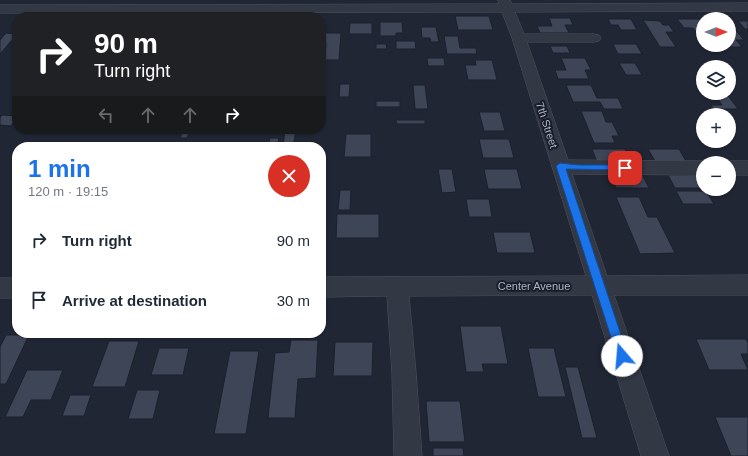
<!DOCTYPE html>
<html lang="en">
<head>
<meta charset="utf-8">
<style>
	body { margin:0; font-family:Arial,sans-serif; background:#f2f2f3; color:#1f2937; height:100vh; display:flex; flex-direction:column; font-size:15px; white-space:nowrap }
	* { box-sizing:border-box; margin:0 }
	p { font-size:13px; color:#747a83 }
	.icon { flex:none; width:22px; height:22px; fill:none; stroke:currentColor; stroke-width:2; stroke-linecap:round; stroke-linejoin:round }
	.map { position:relative; flex:1; overflow:hidden }
	.details { position:absolute; left:12px; top:142px; width:314px; height:196px; display:flex; flex-direction:column; background:#fff; border-radius:16px; box-shadow:0 1px 3px #0004 }
	.details>* { flex:none }
	.guide { position:absolute; left:12px; top:12px; width:314px; height:122px; border-radius:16px; box-shadow:0 1px 3px #0004; background:#202124; color:#fff; overflow:hidden }
	.needle { width:26px; rotate:90deg }
	.controls { position:absolute; left:696px; top:12px; display:grid; gap:8px }
	.controls a { display:grid; place-items:center; width:40px; height:40px; border-radius:50%; background:#fff; box-shadow:0 1px 3px #0004; font-size:20px }
	.pin { position:absolute; display:grid; place-items:center; width:34px; height:34px; color:#fff; margin:-17px; border-radius:8px; box-shadow:0 2px 6px #0006 }
	.me { position:absolute; width:44px; margin:-22px; rotate:342deg; stroke-linejoin:round; filter:drop-shadow(0 0 3px #0008) }
	.turn { display:flex; align-items:center; gap:14px; height:84px; padding:0 16px; font-size:18px }
	.turn .icon { width:52px; height:52px; stroke-width:2.5 }
	.turn b { display:block; font-size:28px; line-height:34px }
	.lanes { display:flex; align-items:center; height:38px; padding:0 16px; background:#0003; justify-content:center; gap:20px; direction:ltr }
	.lanes .off { opacity:.35 }
	.round { display:grid; place-items:center; flex:none; width:42px; height:42px; border-radius:21px; background:#f2f2f3 }
	.head { display:flex; align-items:center; justify-content:space-between; height:68px; padding:0 16px }
	h1 { font-size:24px; font-weight:700; line-height:30px; color:#1a73e8 }
	ul { padding:0; list-style:none }
	li { display:flex; align-items:center; gap:12px; height:60px; padding:0 16px }
	li div { flex:1 }
	li b { display:block; font-size:15px }
	li em { font-style:normal }
	.map>svg:first-child { display:block }
</style>
</head>
<body>
<div class="map">
<svg width="748" height="456" viewBox="0 0 748 456">
	<rect width="100%" height="100%" fill="#202634"/>
	<g fill="#3e4557" stroke="#1b202c">
		<path d="M455,16H489L493,30H458Z"/>
		<path d="M549,18H570L573,25H565L569,33H540L537,26H552Z"/>
		<path d="M608,19H631L637,30H621L618,25H611Z"/>
		<path d="M677,19H699L703,24V31H695L693,28H684Z"/>
		<path d="M643,20L660,21L663,25H669L674,32H666L676,47H660Z"/>
		<path d="M738,21H748V29H745Z"/>
		<path d="M380,22H402L403,33H396V36H380Z"/>
		<path d="M729,22L744,40H736L742,47H729L728,45Z"/>
		<path d="M350,23H372V34H349Z"/>
		<path d="M421,27H436L439,42H431L430,38H422Z"/>
		<path d="M6,33L17,34L0,54V40Z"/>
		<path d="M322,33H341L339,60H325L326,43H321Z"/>
		<path d="M444,36H458L460,48H476L477,54H447Z"/>
		<path d="M396,41H415L416,49H396Z"/>
		<path d="M376,44H386L387,49H376Z"/>
		<path d="M613,44H636L642,54H618Z"/>
		<path d="M550,46H567L570,53H553Z"/>
		<path d="M427,58H444L445,66H428Z"/>
		<path d="M561,58H585L591,70H585L589,79H558L555,70H566Z"/>
		<path d="M475,60H492L497,80H468L465,65H476Z"/>
		<path d="M619,63H635L642,75H626Z"/>
		<path d="M340,84H350L349,97H339Z"/>
		<path d="M413,85H425L428,109H415Z"/>
		<path d="M566,85H591L597,98H618L623,109H604L600,102H573Z"/>
		<path d="M714,93H726L738,109H713L711,105H722Z"/>
		<rect x="376" y="101" width="24" height="6"/>
		<path d="M581,111H602L606,122H612L619,136H612L615,143H594Z"/>
		<path d="M479,112H500L505,131H484Z"/>
		<path d="M2,115L17,116V117L11,126L0,125V118Z"/>
		<path d="M396,120H425V124H397Z"/>
		<path d="M183,129H191L187,138H180Z"/>
		<path d="M285,130H296L293,147H283Z"/>
		<path d="M346,134H371V157H344Z"/>
		<path d="M270,138H279L277,147H268Z"/>
		<path d="M479,139H509L514,158H483Z"/>
		<path d="M592,149H625L631,162H597Z"/>
		<path d="M648,149H679L686,161H655Z"/>
		<path d="M438,169H452L456,192L442,193Z"/>
		<path d="M484,169H517L522,189H488Z"/>
		<path d="M610,174H642L649,188H616Z"/>
		<path d="M668,175H700L703,181V188H675Z"/>
		<path d="M340,190H351L350,210H338Z"/>
		<path d="M676,191H706L714,204H683Z"/>
		<path d="M616,197H639L648,217H657L675,253L640,254Z"/>
		<path d="M466,199H489L492,217H469Z"/>
		<path d="M321,210H325L323,237H321Z"/>
		<path d="M337,214H379V238H336Z"/>
		<path d="M493,232H530L535,253H497Z"/>
		<path d="M460,326H501L508,364H482L484,372H466Z"/>
		<path d="M6,335H29L6,384H0V347Z"/>
		<path d="M696,339H746L748,343V354H741L748,370H709Z"/>
		<path d="M291,340H318L316,378L298,379L295,418H268L275,353L289,352Z"/>
		<path d="M109,341H139L125,387H92Z"/>
		<path d="M335,342H373L372,376H333Z"/>
		<path d="M159,348H189L183,375H151Z"/>
		<path d="M528,348H554L566,397H538Z"/>
		<path d="M230,351H259L246,434H214Z"/>
		<path d="M565,367H578L597,438H582Z"/>
		<path d="M27,370H63L51,400H31L23,417H5Z"/>
		<path d="M137,390H160L153,419H128Z"/>
		<path d="M70,395H91L84,416H62Z"/>
		<path d="M426,401H460L465,442H429Z"/>
		<path d="M715,417H748V456H731Z"/>
		<path d="M433,448H463L464,456H433Z"/>
	</g>
	<g fill="none" stroke-linecap="round" stroke-linejoin="round">
		<g stroke="#4e5360" stroke-width="1">
			<g id="minor">
				<path d="M498,0H510L512,4L748,3V11L515,12L524,34H594L599,35L601,38L599,41L594,42H527L568,160L703,161L708,163H703V175L572,174L607,276L748,275V295H614L669,456H641L592,295L409,296L416,373L422,456H394L392,373L387,296L321,297V277L586,276L512,38L502,12L0,13V5L499,4Z"/>
				<path d="M729,161H748V175H729V163H724Z"/>
				<rect x="0" y="278" width="17" height="20"/>
			</g>
		</g>
		<use href="#minor" fill="#333845" fill-rule="evenodd"/>
	</g>
	<path fill="#1a73e8" stroke="#114b97" d="M560,163L578,165H625L629,168L625,170L566,169L628,356L626,360L622,362L619,360L617,356L556,166Z"/>
	<g text-anchor="middle" dominant-baseline="central" stroke-width="4" stroke-linejoin="round" paint-order="stroke">
		<g font-size="11" fill="#adb3c2" stroke="#191e2a">
			<text transform="translate(547 125) rotate(72)">7th Street</text>
			<text x="534" y="286">Center Avenue</text>
		</g>
	</g>
</svg>
<div class="controls">
<a><svg class="needle" viewBox="-14 -14 28 28"><path d="M0-13l5 13h-10z" fill="#e53935"/><path d="M0 13l5-13h-10z" fill="#747a83"/></svg></a>
<a><svg class="icon" aria-label="layers" viewBox="0 0 24 24"><path d="M12 4l9 5-9 5-9-5zM3 14l9 5 9-5"/></svg></a>
<a>+</a>
<a>−</a>
</div>
<div class="pin" style="left:625px;top:168px;background:#d93025"><svg class="icon" aria-label="arrive" viewBox="0 0 24 24"><path d="M6 21V4h12l-3 4 3 4H6"/></svg></div>
<svg class="me" style="left:622px;top:356px" viewBox="-20 -20 40 40"><circle r="19" fill="#fff"/><path d="M0-13L10 11 0 6-10 11z" fill="#1a73e8"/></svg>
<div class="guide">
<div class="turn"><svg class="icon" aria-label="right" viewBox="0 0 24 24"><path d="M7 20v-9h11M14 6l5 5-5 5"/></svg><div><b>90 m</b>Turn right</div></div>
<div class="lanes"><svg class="icon off" aria-label="left" viewBox="0 0 24 24"><path d="M17 20v-9H6M10 6l-5 5 5 5"/></svg><svg class="icon off" aria-label="ahead" viewBox="0 0 24 24"><path d="M12 20V5M6 11l6-6 6 6"/></svg><svg class="icon off" aria-label="ahead" viewBox="0 0 24 24"><path d="M12 20V5M6 11l6-6 6 6"/></svg><svg class="icon" aria-label="right" viewBox="0 0 24 24"><path d="M7 20v-9h11M14 6l5 5-5 5"/></svg></div>
</div>
<section class="details">
<div class="head"><div><h1>1 min</h1><p>120 m · 19:15</p></div><a class="round" style="background:#d93025;color:#fff"><svg class="icon" aria-label="close" viewBox="0 0 24 24"><path d="M6 6l12 12M18 6L6 18"/></svg></a></div>
<ul>
<li><svg class="icon" aria-label="right" viewBox="0 0 24 24"><path d="M7 20v-9h11M14 6l5 5-5 5"/></svg><div><b>Turn right</b></div><em>90 m</em></li>
<li><svg class="icon" aria-label="arrive" viewBox="0 0 24 24"><path d="M6 21V4h12l-3 4 3 4H6"/></svg><div><b>Arrive at destination</b></div><em>30 m</em></li>
</ul>
</section>
</div>
</body>
</html>
